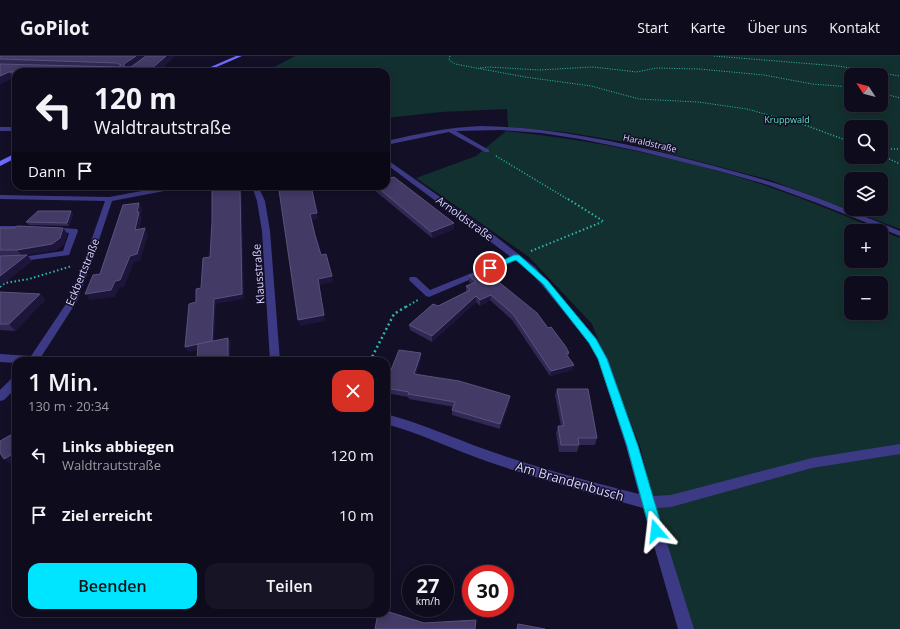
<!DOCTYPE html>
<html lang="de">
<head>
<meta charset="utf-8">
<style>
	body { margin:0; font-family:"Open Sans",sans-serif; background:#171425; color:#f1f3f6; height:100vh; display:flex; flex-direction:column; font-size:15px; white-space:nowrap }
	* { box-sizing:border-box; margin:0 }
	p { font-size:13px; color:#9b9ba3 }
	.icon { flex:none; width:22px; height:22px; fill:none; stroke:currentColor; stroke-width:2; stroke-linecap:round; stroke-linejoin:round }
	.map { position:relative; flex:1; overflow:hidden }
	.details { position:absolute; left:12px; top:301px; width:378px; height:260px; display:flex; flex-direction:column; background:#0e0b1c; border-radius:12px; box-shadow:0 2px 10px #0003,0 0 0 1px #2e2b3b }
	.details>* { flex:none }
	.guide { position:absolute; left:12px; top:12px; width:378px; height:122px; border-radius:12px; box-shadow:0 2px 10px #0003,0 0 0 1px #2e2b3b; background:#0e0b1c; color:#f1f3f6; overflow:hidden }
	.needle { width:26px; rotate:306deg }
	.buttons { position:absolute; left:844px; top:12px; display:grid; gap:8px }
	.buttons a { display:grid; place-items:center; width:44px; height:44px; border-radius:8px; background:#0e0b1c; box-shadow:0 2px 10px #0003,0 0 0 1px #2e2b3b; font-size:20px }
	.speed { position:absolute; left:402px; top:509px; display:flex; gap:8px; font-size:20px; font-weight:700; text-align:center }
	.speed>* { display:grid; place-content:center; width:52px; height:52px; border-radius:50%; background:#0e0b1c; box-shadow:0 2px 10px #0003,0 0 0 1px #2e2b3b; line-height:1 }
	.speed small { font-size:10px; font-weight:400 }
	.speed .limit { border:6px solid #d22; background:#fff; color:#111 }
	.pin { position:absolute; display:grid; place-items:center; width:34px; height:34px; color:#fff; margin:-17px; border:2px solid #fff; border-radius:50%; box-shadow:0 1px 4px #0007 }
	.me { position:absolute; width:44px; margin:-22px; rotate:343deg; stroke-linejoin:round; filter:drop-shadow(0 0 3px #0008) }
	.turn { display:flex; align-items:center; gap:14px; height:84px; padding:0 16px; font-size:18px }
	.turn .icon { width:52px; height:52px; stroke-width:2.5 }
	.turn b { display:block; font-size:28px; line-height:34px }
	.then { display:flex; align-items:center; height:38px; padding:0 16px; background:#0003; gap:8px; font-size:15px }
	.round { display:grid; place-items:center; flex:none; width:42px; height:42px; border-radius:12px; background:#171425 }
	.head { display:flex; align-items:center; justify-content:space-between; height:68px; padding:0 16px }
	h1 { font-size:24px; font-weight:600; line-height:30px }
	.cta { display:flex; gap:8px; margin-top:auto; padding:8px 16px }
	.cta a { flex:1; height:46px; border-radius:12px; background:#00e5ff; color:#111; font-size:16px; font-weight:600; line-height:46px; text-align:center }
	.cta a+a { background:#171425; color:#f1f3f6 }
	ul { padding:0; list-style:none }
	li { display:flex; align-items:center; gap:12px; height:60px; padding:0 16px }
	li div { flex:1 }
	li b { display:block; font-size:15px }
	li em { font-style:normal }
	header { display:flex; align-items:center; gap:24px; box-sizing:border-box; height:56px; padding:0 20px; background:#0e0b1c; border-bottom:1px solid #2e2b3b }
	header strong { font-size:19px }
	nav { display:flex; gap:22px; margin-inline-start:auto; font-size:14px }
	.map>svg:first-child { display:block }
</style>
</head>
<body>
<header>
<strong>GoPilot</strong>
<nav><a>Start</a><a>Karte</a><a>Über uns</a><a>Kontakt</a></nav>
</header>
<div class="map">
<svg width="900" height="573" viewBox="0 0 900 573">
	<rect width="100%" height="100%" fill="#130f26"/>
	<g fill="#12302f" fill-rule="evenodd">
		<path d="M295,0H900V173L770,124L625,86L565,76L508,71L507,53L441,56L386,62V16H265ZM851,19H881V49H851ZM851,71H881V101H851ZM851,123H881V153H851Z"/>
		<path d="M506,75C592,84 679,101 761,128C808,144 854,164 900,182V573H692L656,463L641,393L592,268L529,201L416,122L476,100ZM851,175H881V205H851ZM851,227H881V257H851Z"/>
	</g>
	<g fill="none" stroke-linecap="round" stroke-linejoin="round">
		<g stroke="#2fb8b0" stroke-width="1" stroke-dasharray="1 1.5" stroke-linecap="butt">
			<path d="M450,0L449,4L455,8L525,21L591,30L639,43L698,46L747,53L783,63"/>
			<path d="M714,0L838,10L900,20"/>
			<path d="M480,12L489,11L539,14L593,11L637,16L656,12L699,13L764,19L812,28L851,31"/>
			<path d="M881,37L900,42"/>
		</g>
		<g stroke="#2fb8b0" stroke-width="1.5" stroke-dasharray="1 2" stroke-linecap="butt">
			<path d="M779,62L802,68L851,86"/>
			<path d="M881,99L900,108"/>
			<path d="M496,100L569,144"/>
			<path d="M886,101L887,93H900"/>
		</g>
		<g stroke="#2fb8b0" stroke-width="2" stroke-dasharray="1.5 2.5" stroke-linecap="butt">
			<path d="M568,143L603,165"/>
			<path d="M531,195L602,166"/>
			<path d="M0,231L5,227L29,223L72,210"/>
			<path d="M406,251L418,244"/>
		</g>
		<path stroke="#2fb8b0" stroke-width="2.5" stroke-dasharray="2 3" stroke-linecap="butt" d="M370,305L394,258L407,250"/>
		<g fill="#3d3a85" fill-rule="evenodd">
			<path d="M0,170H28L32,172L28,174H0Z"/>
			<path d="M49,171L77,173L78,175L69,199L22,205H0V201H22L63,195L69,177L49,175Z"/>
		</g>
		<g fill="#3d3a85" fill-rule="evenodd">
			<path d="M481,70C543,71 603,83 664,97C706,108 748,118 790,132C827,145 864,160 900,175V180L817,147L768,129L719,115L639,95L580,83L541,77L501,74L456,75L489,94V96H485L449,76L386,89V85C418,78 449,71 481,70Z"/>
			<rect x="0" y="71" width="16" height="4"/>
			<path d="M386,103L490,176L535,211L597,283L608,303L638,390L653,440L671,439L812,402L900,388V398L812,412L671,451L656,452L694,573H678L643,452C590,437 538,423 486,405C452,393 420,377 386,368V358C421,367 453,382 487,394C537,412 588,425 639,438L626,390L598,303L589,287L542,229L529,215L516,204L429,241L426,240L410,225L409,223L410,221H416L430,234L511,201L386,108Z"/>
			<path d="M169,130H183L180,132L112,145L92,205L77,245L41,301L51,302L52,305H16V307L0,306V298L31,300L68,245L84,205L105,145L0,143V139L109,141Z"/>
			<path d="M252,130H258L265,145L270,175L280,305H270L262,175L257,145Z"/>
			<path d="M16,321V332L4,344L0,345V334L12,322Z"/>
		</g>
		<g fill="#6f6bff" fill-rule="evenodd">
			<path d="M236,0H242L205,16H199Z"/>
			<path d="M16,97V102L0,110V105Z"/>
		</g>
	</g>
	<g fill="#312854">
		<path d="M0,0H175L158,16H16V23L13,22L0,28Z"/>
		<path d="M373,130H386L454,173L432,182L373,133Z"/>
		<path d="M71,155L73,159L69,170L29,169L26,166Z"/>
		<path d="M0,172H63L67,177L64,188L56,194L22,199H27L32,205L0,230V200H20H0Z"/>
		<path d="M469,220L548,272L569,297L568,301L574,309L572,314L550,320L512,264L490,244L480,250L476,246L432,286L410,274L409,269L438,250L466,236V230L472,228L469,226Z"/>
		<path d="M0,236L40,238L45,244L15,275L0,274Z"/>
		<path d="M421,302L416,318L510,340V345L500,373L452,359V354L454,351L409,343L408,341L386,337V322L391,314Z"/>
		<path d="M557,333L597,382L595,389H579L577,396H559L556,377L558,370H561L555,339Z"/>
	</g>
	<g fill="#1d163a">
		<path d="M136,0H146L127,15L124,11V8Z"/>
		<path d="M166,0H175L158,16L150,14Z"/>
		<path d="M9,16L13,22L0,28V20Z"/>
		<path d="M239,130L242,139L244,243L216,248L214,291L188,296L185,291L214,243Z"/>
		<path d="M139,147L142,153L141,160L142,162L138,180L135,174L137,156Z"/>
		<path d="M71,155L73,159L69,170L67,167Z"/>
		<path d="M317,157L318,163L312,164L310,158Z"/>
		<path d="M454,167V173L432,182L431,176Z"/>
		<path d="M63,172L67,177L64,188L56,194L22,200L17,194Z"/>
		<path d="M145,172L148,179L140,205L134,206L124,231L119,232L115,241L90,244L85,238L115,225L130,200Z"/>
		<path d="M27,199L32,205L0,230V220Z"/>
		<path d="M332,220L333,226L319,229L325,265L300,270L298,264L318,223Z"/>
		<path d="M40,238L45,244L15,275L9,268Z"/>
		<path d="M491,239L490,244L480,250V244Z"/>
		<path d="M476,240V246L432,286V280Z"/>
		<path d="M228,282L231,287L230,305H204Z"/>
		<path d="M421,297V302L414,323V318Z"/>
		<path d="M574,309L572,314L550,320L551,315Z"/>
		<path d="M510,340V345L500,373V368Z"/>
		<path d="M16,396V406L12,409L4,403Z"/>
	</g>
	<g fill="#433a66" stroke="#5a527e">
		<path d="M0,0H136L124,8V11H131L146,0H166L150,14L161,16H9L0,20V8L119,11L121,9L117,7L0,3Z"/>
		<path d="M394,121L454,167L431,176L376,130H386V123Z"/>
		<path d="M217,130H239L240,134L242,238L214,243L212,285L185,291L189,248L196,246V233L201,232L203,202L210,201L212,165V131Z"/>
		<path d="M278,130H311L317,157L310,158L315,179L321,199L326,198L332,220L318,223L324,259L298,264L279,134Z"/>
		<path d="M139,147L137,156H139L135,174L145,172L137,198L130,200L120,224L115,225L111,234L85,238L93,219L100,218L123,149Z"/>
		<path d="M38,155H71L67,167L26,166Z"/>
		<path d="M17,170L63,172L60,182L52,188L17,194H0V172H14Z"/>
		<path d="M27,199L0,220V200Z"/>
		<path d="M484,214L537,257L548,272L551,271L566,291L569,297L566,298L574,309L551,315L513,258L491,239L480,244L476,240L432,280L409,269L433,248L438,250L470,234L466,230L476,226L469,220Z"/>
		<path d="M0,236L40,238L9,268H0Z"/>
		<path d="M228,282V301L204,305H197L198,288Z"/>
		<path d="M399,294L421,297L414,318L459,325L510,340L500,368L452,354L455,346L408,338L409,336L386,332V322L390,313L391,314Z"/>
		<path d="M557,333H588L597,382H578L579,389H561L558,370H564Z"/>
		<path d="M16,376V396L4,403L0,397V385Z"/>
		<path d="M386,555L424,567L476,564L475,573H375L378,557H386Z"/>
		<path d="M518,568L545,573H517Z"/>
	</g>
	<path fill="#00e5ff" stroke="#0095a6" d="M514,199H519L548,225L596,283L607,303L638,390L663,475L661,479L656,481L652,479L650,475L627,390L598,303L589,287L543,228L516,204L493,213H488L487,212Z"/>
	<g text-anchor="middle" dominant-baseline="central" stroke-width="3" stroke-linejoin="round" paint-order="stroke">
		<g font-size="9" fill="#5fe0c0" stroke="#130f26">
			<text x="787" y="63">Kruppwald</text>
		</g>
		<g font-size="9" fill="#d9d4ff" stroke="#130f26">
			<text transform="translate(650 87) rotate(13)">Haraldstraße</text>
		</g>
		<g font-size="11" fill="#d9d4ff" stroke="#130f26">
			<text transform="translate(465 162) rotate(36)">Arnoldstraße</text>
			<text transform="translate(82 216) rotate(-68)">Eckbertstraße</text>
			<text transform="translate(258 218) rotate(-94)">Klausstraße</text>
		</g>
		<g font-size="13" fill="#d9d4ff" stroke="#130f26">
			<text transform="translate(570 425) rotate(16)">Am Brandenbusch</text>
		</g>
	</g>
</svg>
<div class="buttons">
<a><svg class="needle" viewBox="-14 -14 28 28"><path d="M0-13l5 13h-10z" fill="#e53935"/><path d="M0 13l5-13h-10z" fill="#9b9ba3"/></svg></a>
<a><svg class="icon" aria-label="search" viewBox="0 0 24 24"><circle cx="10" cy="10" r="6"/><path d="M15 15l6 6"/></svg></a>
<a><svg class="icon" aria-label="layers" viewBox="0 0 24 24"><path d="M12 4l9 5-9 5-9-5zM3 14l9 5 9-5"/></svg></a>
<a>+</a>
<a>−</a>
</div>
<div class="speed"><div>27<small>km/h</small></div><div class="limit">30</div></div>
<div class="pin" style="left:490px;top:212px;background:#d93025"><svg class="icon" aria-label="arrive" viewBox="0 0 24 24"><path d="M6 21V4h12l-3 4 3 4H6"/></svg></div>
<svg class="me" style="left:656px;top:475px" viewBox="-20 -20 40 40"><path d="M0-17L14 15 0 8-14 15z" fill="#00e5ff" stroke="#fff" stroke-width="4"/></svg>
<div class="guide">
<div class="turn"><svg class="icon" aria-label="left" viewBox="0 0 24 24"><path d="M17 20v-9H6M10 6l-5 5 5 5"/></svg><div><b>120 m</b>Waldtrautstraße</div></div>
<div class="then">Dann<svg class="icon" aria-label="arrive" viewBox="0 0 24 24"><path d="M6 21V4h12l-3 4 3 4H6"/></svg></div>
</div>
<section class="details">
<div class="head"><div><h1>1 Min.</h1><p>130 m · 20:34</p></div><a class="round" style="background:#d93025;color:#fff"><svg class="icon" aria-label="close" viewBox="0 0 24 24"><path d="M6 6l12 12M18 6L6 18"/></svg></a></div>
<ul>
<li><svg class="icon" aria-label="left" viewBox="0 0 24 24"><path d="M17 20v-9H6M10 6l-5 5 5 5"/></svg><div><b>Links abbiegen</b><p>Waldtrautstraße</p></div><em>120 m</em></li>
<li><svg class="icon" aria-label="arrive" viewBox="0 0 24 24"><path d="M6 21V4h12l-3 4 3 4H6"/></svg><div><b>Ziel erreicht</b></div><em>10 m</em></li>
</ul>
<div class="cta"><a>Beenden</a><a>Teilen</a></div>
</section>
</div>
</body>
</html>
